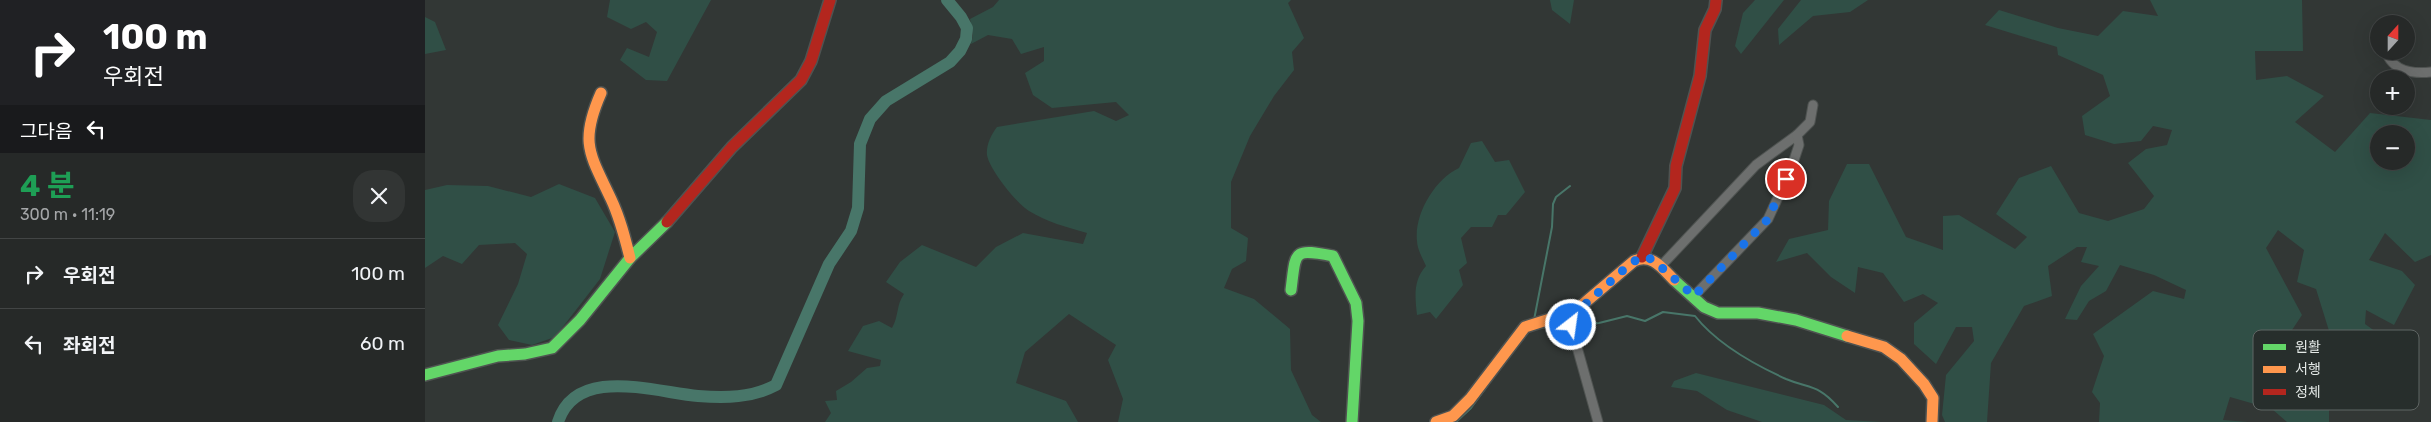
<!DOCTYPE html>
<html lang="ko">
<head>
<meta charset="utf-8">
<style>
	body { margin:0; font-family:Rubik,"Noto Sans KR",sans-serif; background:#323534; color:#f1f3f6; height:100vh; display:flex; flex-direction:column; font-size:19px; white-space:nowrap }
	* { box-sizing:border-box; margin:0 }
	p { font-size:16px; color:#a4a6a8 }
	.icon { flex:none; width:28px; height:28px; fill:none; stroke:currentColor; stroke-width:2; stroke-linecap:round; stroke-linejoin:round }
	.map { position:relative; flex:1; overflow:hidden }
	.sheet { display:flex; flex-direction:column; background:#262928; width:425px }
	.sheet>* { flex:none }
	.top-card { background:#202124; color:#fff; overflow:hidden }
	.needle { width:32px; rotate:21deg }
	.controls { position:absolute; left:1945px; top:15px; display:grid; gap:10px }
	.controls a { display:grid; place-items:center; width:45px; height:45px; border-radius:50%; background:#262928; box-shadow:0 5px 20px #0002,0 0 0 1px #424545; font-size:25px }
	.pin { position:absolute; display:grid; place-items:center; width:42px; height:42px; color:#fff; margin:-21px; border:2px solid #fff; border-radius:50%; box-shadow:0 1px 5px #0007 }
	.me { position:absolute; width:55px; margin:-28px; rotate:30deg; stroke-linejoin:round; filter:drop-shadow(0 0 4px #0008) }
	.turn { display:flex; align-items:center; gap:18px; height:105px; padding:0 20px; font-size:22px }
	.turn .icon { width:65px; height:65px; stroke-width:2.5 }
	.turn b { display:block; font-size:35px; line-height:42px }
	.then { display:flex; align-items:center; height:48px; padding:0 20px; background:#0003; gap:10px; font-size:19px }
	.round { display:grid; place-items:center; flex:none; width:52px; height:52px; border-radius:20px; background:#323534 }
	.headline { display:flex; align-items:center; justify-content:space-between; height:85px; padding:0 20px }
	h1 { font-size:30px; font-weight:700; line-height:38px; color:#1e9e55 }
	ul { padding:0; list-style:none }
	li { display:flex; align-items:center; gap:15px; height:70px; padding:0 20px; border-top:1px solid #424545 }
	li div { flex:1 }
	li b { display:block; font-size:19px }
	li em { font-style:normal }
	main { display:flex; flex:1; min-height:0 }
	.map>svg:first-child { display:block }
</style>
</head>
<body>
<main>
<section class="sheet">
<div class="top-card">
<div class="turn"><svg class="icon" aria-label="right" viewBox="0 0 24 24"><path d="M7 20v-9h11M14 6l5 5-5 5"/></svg><div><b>100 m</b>우회전</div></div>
<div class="then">그다음<svg class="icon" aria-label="left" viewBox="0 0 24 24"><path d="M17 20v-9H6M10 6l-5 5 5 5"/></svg></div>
</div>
<div class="headline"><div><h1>4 분</h1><p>300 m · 11:19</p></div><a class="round"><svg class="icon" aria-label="close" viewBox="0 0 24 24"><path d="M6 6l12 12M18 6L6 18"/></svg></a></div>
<ul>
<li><svg class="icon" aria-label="right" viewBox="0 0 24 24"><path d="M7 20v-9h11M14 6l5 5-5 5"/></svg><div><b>우회전</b></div><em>100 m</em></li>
<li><svg class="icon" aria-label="left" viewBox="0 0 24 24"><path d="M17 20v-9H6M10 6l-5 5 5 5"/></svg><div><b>좌회전</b></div><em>60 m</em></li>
</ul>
</section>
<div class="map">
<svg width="2006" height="422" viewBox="0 0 2006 422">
	<rect width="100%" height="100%" fill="#323735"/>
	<g fill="#304f46" fill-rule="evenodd">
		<path d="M185,0H286L242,81L221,80L195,60L202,48L224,57L232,32L221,22L206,29L182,17Z"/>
		<path d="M574,0H866L863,3L879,38L867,52L869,70L849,96L825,136L806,182V228L823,238L821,261L807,269L799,288L829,299L865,329L866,370L887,415L896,422H693L698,399L683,360L691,345L644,314L600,352L591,383L641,401L653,422H400L406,413L400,401L412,400L411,391L426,382L442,368L455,366L456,360L423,351L438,326L454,321L467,328C474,316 471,305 479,294L461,282L475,262L497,245L551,267L571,247L598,233L658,244L662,233C641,227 622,222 604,211C592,204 564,169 562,155C561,145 566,135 572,127L669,111L691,121L704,115L691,102L627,108L608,95L600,73L619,61V47L596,54L587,39L563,35L546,44L548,35L545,19L568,7Z"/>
		<path d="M1125,0H1149L1145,24L1127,10Z"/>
		<path d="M1330,0H1359L1316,54L1310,46L1318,13Z"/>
		<path d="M1376,0H1443L1425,12L1388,16L1354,45L1353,29Z"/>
		<path d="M1725,0H1877L1878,51H1830L1831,80L1862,76L1899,96L1870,122L1910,152L1945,113L2006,120V255L1990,262L1960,233L1944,260L1977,271L1990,285L1969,325L1941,310L1940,324L1979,352L1961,373L1931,353L1910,350L1891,289L1872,282L1879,250L1853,230L1841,248L1877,315L1863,336L1888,367L1880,385L1904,408V422H1862L1847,409L1805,397L1798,420L1823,422H1674L1675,403L1667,392L1679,356L1668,334L1728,291L1759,299L1761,290L1729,275L1695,265L1681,291L1664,301L1652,320L1640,319L1656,286L1674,266L1656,262L1662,247H1652L1623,266L1627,296L1599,306L1566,363L1562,422H1520L1517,415L1521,375L1549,341L1547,327H1531L1511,364L1489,344V323L1513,303L1498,294L1479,302L1458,273L1433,267L1430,293L1406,277L1382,253L1351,262L1364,239L1403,230L1404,201L1422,164H1444L1481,237L1518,250V216L1534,215L1590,249L1602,237L1571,214L1594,178L1626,166L1654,213L1683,221L1719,209L1729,196L1703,163L1721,149L1742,145L1747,130L1728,126L1716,141L1689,144L1660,135L1657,116L1685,96L1678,75L1633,55L1632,47L1560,25L1574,10L1633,28L1673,36L1698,11L1733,16ZM1954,134H1981V161H1954Z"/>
		<path d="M0,17L10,22L21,50L0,54Z"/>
		<path d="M1057,141L1070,162L1084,160L1100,192L1081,215H1073L1067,227H1046L1036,238L1042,263L1034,270L1038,285L1011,319L1005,312L992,315C990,297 988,280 1001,266C998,259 992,249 992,241C989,214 1010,179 1034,168L1046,143Z"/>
		<path d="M134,184L170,198L190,232L175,279L130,337L107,345L84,340L73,325L93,284L102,254L90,243L54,245L37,264L18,256L0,268V190L22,185L63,186L106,197Z"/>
		<path d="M1271,373L1399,405L1421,420L1457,422H1337L1302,410L1272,391L1246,387L1249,381Z"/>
	</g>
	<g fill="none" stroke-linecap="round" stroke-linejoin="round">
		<g stroke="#487669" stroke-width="2">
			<path d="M1109,320L1127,227L1128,204L1131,197L1145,186"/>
			<path d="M1149,325L1174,323L1202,316L1220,321L1238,312L1270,316C1292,344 1328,364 1361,379C1385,389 1393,384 1413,407"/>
			<path d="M1112,328L1142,325"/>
			<path d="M1031,422L1046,408L1063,385"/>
		</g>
		<path stroke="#487669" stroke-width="12" d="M133,422C151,365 229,392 273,396C300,398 327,398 351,385L404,264L426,231L433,208L435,144L445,119L461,101L525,62L535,51L541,39L542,28L536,17L522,0"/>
		<g stroke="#4f5351" stroke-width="11">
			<g id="street">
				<path d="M1961,51C1967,71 1988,74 2006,72"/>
				<path d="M1236,266L1331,165L1372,135L1385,122L1388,105"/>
				<path d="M1269,296L1343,219L1366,169L1374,145L1372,135"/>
				<path d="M1143,315L1173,422"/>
			</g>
		</g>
		<g stroke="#4f5351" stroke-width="14">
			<g id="fast">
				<path d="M1249,280L1279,307L1293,313H1333L1371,320L1422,336"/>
				<path d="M866,290C871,251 867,248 908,256L931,303L933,321L927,422"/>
				<path d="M0,375L73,356L100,354L127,348L155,320L205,258L242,222"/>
			</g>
		</g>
		<g stroke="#4f5351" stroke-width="14">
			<g id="slow">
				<path d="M176,93C154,143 165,154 186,199C195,218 200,238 205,258"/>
				<path d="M1422,336L1459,347L1476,359L1499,384L1508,398L1507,422"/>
				<path d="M1011,422L1028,416L1045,399L1100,327L1150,311L1209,261C1227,253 1237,268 1249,280"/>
			</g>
		</g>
		<g stroke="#4f5351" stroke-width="14">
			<g id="jam">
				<path d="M242,222L307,147L376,80L386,61L405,0"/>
				<path d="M1217,257L1250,188L1251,166L1275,76L1280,30L1290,9L1291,0"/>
			</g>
		</g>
		<use href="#street" stroke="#6d6f6e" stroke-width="9"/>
		<use href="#fast" stroke="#63d668" stroke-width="11"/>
		<use href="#slow" stroke="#ff974d" stroke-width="11"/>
		<use href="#jam" stroke="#b3261e" stroke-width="11"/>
	</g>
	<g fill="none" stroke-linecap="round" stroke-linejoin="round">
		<path stroke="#1a73e8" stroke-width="9" stroke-dasharray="0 16.2" d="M1146,325L1143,315L1155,309L1206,263L1217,257L1227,259L1269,296L1343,219L1361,179"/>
	</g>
	<rect x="1828" y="330" width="166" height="80" rx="8" fill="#272e2c" stroke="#5f6664" stroke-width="1"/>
	<rect x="1838" y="344" width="23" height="6" fill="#63d668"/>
	<rect x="1838" y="366" width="23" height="7" fill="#ff974d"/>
	<rect x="1838" y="389" width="23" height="6" fill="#b3261e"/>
	<g font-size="14" fill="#e3e8e6">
		<text x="1870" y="352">원활</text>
		<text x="1870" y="374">서행</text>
		<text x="1870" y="397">정체</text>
	</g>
</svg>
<div class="controls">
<a><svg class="needle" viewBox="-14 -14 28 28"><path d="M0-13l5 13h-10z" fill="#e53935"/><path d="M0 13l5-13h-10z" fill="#a4a6a8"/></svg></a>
<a>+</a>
<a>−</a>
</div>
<div class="pin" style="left:1361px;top:179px;background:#d93025"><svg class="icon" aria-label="arrive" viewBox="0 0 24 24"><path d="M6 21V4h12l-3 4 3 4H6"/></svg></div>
<svg class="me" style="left:1146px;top:325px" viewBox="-20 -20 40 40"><circle r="17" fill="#1a73e8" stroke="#fff" stroke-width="3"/><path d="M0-11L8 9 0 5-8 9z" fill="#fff"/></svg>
</div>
</main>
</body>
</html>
